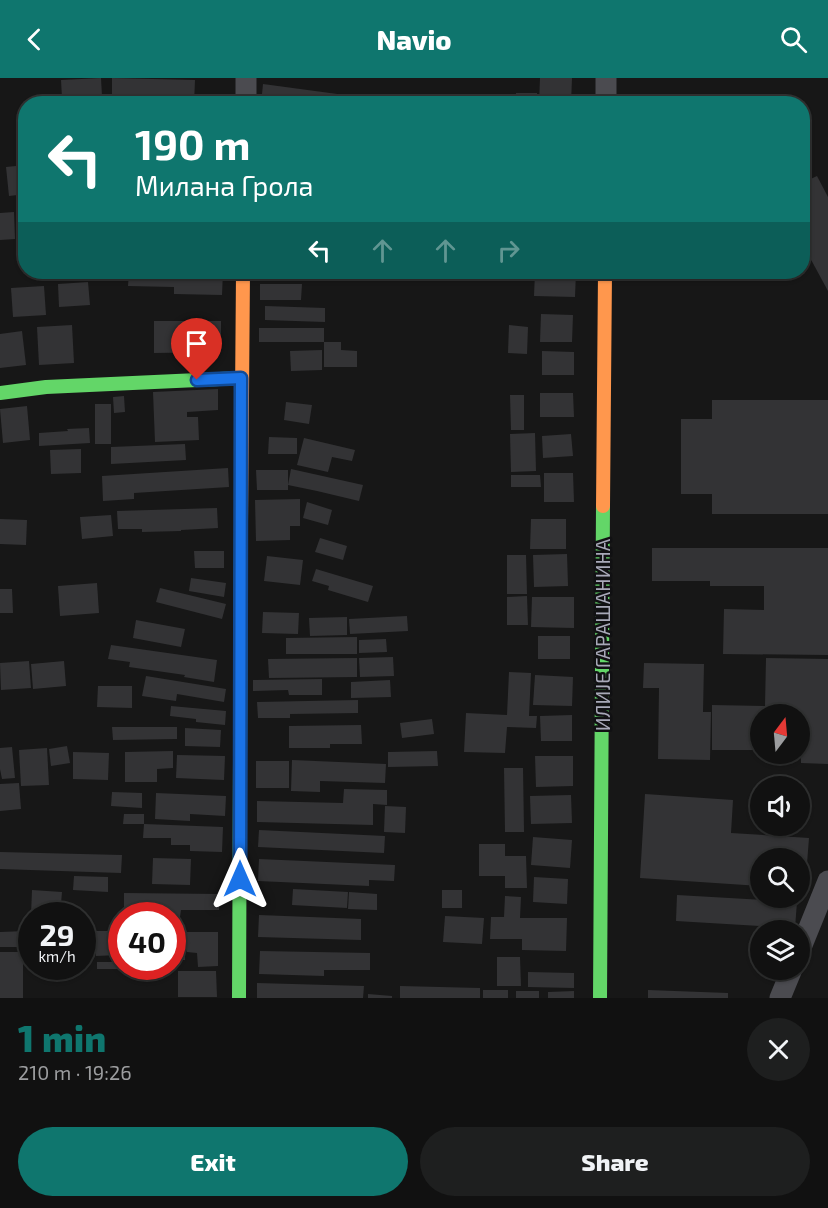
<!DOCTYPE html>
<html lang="en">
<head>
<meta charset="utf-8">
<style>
	body { margin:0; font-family:"Exo 2",sans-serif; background:#1e1f1f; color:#f1f3f6; height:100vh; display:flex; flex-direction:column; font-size:22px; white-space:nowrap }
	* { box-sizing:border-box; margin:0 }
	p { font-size:20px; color:#9c9d9f }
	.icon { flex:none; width:33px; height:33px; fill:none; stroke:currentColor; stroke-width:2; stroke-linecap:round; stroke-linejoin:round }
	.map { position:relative; height:920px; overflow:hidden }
	.drawer { display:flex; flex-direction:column; background:#111; flex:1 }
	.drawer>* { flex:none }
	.top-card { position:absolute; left:18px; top:18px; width:792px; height:183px; border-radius:24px; box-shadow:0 2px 4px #0004,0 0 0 2px #303131; background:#0f766e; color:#fff; overflow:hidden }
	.needle { width:39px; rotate:16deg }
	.buttons { position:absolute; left:750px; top:626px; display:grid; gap:12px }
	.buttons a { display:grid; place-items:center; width:60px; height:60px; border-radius:50%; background:#111; box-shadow:0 2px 4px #0004,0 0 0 2px #303131; font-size:30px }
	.speed { position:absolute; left:18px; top:824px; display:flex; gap:12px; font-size:30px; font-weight:700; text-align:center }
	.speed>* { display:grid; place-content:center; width:78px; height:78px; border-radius:50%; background:#111; box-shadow:0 2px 4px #0004,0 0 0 2px #303131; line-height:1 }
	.speed small { font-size:15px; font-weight:400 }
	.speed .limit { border:9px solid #d22; background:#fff; color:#111 }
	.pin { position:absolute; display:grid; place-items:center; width:51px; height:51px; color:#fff; margin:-62px -26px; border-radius:50% 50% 50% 0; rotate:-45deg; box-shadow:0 0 6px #0007 }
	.pin .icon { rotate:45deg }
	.me { position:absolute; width:66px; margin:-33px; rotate:0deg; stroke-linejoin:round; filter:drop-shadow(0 0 4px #0008) }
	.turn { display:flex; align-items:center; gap:21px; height:126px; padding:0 18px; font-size:27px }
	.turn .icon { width:78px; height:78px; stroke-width:2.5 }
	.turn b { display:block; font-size:42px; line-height:51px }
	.lanes { display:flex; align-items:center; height:57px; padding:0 18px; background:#0003; justify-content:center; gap:30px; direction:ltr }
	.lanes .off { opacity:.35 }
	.round { display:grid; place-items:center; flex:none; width:63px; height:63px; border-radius:32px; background:#1e1f1f }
	.headline { display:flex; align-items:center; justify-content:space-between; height:102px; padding:0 18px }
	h1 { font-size:36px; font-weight:800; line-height:45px; color:#0f766e }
	.cta { display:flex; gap:12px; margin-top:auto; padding:12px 18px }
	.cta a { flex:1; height:69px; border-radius:36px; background:#0f766e; color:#fff; font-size:24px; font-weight:800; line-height:69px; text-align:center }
	.cta a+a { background:#1e1f1f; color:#f1f3f6 }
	header { display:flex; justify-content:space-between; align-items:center; height:78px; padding:0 18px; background:#0f766e; color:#fff; font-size:27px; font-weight:800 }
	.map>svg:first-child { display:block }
</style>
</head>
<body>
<header><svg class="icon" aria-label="back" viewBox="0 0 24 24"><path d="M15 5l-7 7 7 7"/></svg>Navio<svg class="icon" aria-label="search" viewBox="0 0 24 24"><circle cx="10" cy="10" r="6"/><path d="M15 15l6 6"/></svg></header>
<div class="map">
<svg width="828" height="920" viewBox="0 0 828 920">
	<rect width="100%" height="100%" fill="#171717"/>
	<g fill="#333335">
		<path d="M101,0L102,18L62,20L61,2Z"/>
		<path d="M112,0L195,2L194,26H147V19L112,17Z"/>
		<path d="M540,0H572L571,26H539Z"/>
		<path d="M263,6L367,20V26H261Z"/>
		<rect x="516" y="15" width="21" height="11"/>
		<path d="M26,87V116L9,118L6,89Z"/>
		<path d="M817,98L828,119V213L802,165V105Z"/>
		<path d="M14,134L15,161L0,162V135Z"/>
		<path d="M129,194H223L222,217L174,216V209L128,208Z"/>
		<path d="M259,194H324V198L259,196Z"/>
		<path d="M508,194H524V201L507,199Z"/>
		<path d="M535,194H576L575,219L534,218Z"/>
		<path d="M88,204L90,227L59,229L58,206Z"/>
		<path d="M260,206H302L301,222H260Z"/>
		<path d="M44,208L46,237L13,239L11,210Z"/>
		<path d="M265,228L325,230V244L265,242Z"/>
		<path d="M541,236L573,237L572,264H540Z"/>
		<path d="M154,243H221V274L154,275Z"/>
		<path d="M72,247L74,285L39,287L37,249Z"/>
		<path d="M509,247L528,249L527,276L508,275Z"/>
		<rect x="259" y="250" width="65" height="14"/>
		<path d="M22,253L26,287L0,290V256Z"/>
		<path d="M324,264H341V272L357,273V289H324Z"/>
		<path d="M322,272V292L291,293L290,273Z"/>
		<path d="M542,273L574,274V297H542Z"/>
		<path d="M218,311V332L187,334V339H198L199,362L155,364L153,314Z"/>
		<path d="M540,315H573L574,339H540Z"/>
		<path d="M510,317H524V352H511Z"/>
		<path d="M124,318L125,334L114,335L113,319Z"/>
		<path d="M712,322H828V436H712V416H681V341H712Z"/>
		<path d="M286,324L312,327L309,346L284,342Z"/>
		<rect x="95" y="326" width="16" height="40"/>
		<path d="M27,328L30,362L3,365L0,331Z"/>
		<path d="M89,350L90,365L39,368V355L68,353L67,351Z"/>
		<path d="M535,355L536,393L511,394L510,356Z"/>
		<path d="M571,356L573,378L543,380L542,358Z"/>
		<path d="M269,359L297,360V376H268Z"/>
		<path d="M304,360L355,372L352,383L332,379L328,394L297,387Z"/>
		<path d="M185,366L186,382L111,386V369Z"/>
		<path d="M81,371V395L51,396L50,372Z"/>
		<path d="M228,390L229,409L134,415V421L103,423L102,398Z"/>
		<path d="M291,391L363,407L359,423L317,413L288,407V412H257L256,392H288V407Z"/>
		<path d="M544,395H573L574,424H544Z"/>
		<path d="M511,397H540L541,409H511Z"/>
		<path d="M300,421V448H290V462L256,463L255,422Z"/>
		<path d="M307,424L332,432L328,447L303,440Z"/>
		<path d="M217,430L218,450L181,452V453L142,454V451H118L117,433Z"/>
		<path d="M111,437L113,458L82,461L80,439Z"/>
		<path d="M0,441L27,442L26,467L0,466Z"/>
		<path d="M531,441H566V471H530Z"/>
		<path d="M320,460L347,468L343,482L315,474Z"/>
		<path d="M652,470H828V577L723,576L724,531L764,532V508H710V503H652Z"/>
		<path d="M194,473H224V490H195Z"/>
		<path d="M567,476L568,508L534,509L533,477Z"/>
		<path d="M507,477H526L527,516H507Z"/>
		<path d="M267,478L303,482L300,507L264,503Z"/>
		<path d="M316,491L373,508L368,524L328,512L329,508L312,503Z"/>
		<path d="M191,500L226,505L224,519L189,513Z"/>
		<path d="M97,505L99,535L60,538L58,508Z"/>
		<path d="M160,510L226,526L222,541L156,524Z"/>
		<path d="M0,511H12L13,535H0Z"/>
		<path d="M527,518L528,547H507V519Z"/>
		<path d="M532,519H574V550L531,549Z"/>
		<path d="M263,534L299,535L298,556L262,555Z"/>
		<path d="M407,538L408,553L350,556L349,541Z"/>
		<path d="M347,539V557L310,558L309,540Z"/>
		<path d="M136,542L185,551L181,569L133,560Z"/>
		<rect x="538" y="558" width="32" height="23"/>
		<path d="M357,559V576H286V560Z"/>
		<path d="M386,561L387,574L359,575V562Z"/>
		<path d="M111,567L217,582L214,604L184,599L185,597L129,589L130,584L108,581Z"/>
		<path d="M393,579L394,598L360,599L359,580Z"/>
		<path d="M357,580V599L269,600L268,581Z"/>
		<path d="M766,580L828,581V686L801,685L800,636H760V672H712V627L765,628Z"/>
		<path d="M29,583L31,610L1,612L0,585Z"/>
		<path d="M64,583L66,608L33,611L31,586Z"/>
		<path d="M644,585L704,586L703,634H711L710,682L658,681L659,610H643Z"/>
		<path d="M509,594L531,595L529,638H537L536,650L507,649L505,675L464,674L466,635L507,637Z"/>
		<path d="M535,597L573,599L572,628L533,627Z"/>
		<path d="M146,598L226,611L224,624L177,616L176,623L142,618Z"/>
		<path d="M322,601V617H289L288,612L253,613V602Z"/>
		<path d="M390,602L391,619L351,620V604Z"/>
		<path d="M98,608H132V630L97,629Z"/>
		<path d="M358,622V635L290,636V640H258L257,624Z"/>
		<path d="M171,628L226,633L225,647L196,644V641L170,638Z"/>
		<path d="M572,637V663H541L540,638Z"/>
		<path d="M432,641L434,656L402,660L400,645Z"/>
		<path d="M361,647L362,666H330V670H289V648Z"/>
		<path d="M112,649H177V661L113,662Z"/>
		<path d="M185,650L221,652L220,669L185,668Z"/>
		<path d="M67,668L70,685L51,688L49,671Z"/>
		<path d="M12,669L15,700L2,701L0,691V670Z"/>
		<path d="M47,670L49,707L21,708L19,672Z"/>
		<path d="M173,673V690L157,691V704H125V674Z"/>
		<path d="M437,673L438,688L388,689V674Z"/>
		<path d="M73,674L109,675L108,702L73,701Z"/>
		<path d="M177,677L225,678L224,702L176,700Z"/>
		<path d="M535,678H573V708L536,709Z"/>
		<path d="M292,682L386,686L385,705L320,703V714L291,713Z"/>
		<rect x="256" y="683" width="33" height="27"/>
		<path d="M504,690H523L524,754H505Z"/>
		<path d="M19,705L21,731L0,733V706Z"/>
		<path d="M344,711L387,712V727L373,726V747L257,744V723L343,725Z"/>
		<path d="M112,714L142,715V730L111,728Z"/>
		<path d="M156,715L226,718L225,738L190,736V743L155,741Z"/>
		<path d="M645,716L733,722L731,755L809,760L805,811L800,810V780H760V808L640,800Z"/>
		<path d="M571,717L572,745L531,746L530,718Z"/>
		<path d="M385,728L406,729L405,755L384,754Z"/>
		<path d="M124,736H144V746H123Z"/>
		<path d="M144,746L223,749L222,774L190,773V767H171V760H143Z"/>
		<path d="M259,752L385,758L384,775L258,769Z"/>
		<path d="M533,759L572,762L570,790L531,787Z"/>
		<path d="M479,766H505V778H526L527,810H505V798H479Z"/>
		<path d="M0,774L122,777L121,795L0,791Z"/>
		<path d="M153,780L191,781L190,807L152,806Z"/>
		<path d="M259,781L395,787L394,803L369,802V808L258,803Z"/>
		<path d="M74,798L108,799V814L73,812Z"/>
		<path d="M534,799L568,801L567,826L533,824Z"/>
		<path d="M293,811L348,814L347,830L292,827Z"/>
		<path d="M32,812L62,814L60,837H31Z"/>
		<rect x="442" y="812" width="20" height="18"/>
		<path d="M349,814L377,816V832L348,831Z"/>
		<path d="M124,815L219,816V832H181L180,839H172V837H124Z"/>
		<path d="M677,817L797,824L795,850L676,843Z"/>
		<path d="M505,818L521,819L520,840H567L566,873L522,872V861H490L491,839H504Z"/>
		<path d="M259,837L361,841V862L258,859Z"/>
		<path d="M445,838L484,840L482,866L443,864Z"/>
		<path d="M26,853H32V873H26V869H0V854Z"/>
		<path d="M82,853H118L119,877L96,878V873H82Z"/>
		<path d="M187,854H218V888L198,889L197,875L187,874Z"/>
		<rect x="172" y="855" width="13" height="27"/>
		<path d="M260,873L370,875V892H324V898L259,896Z"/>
		<rect x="0" y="874" width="23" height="46"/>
		<path d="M497,879H520L521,908H497Z"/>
		<rect x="97" y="884" width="23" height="7"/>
		<path d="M178,893H216L217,919H178Z"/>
		<path d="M528,894L574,895V910L528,909Z"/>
		<path d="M257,905L364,908L363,920H257Z"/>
		<path d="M400,908L480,910V920H400Z"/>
		<rect x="483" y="912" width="25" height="8"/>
		<path d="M648,912L728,915V920H648Z"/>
		<rect x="516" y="913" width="23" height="7"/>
		<path d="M574,913V920H548V914Z"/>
		<path d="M368,916L392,918V920H368Z"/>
	</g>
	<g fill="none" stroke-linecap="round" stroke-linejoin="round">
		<g stroke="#4b4b50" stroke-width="21">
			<path d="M246,26V0"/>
			<path d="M606,26V0"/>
			<path d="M800,872L828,803"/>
			<path d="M780,920L792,891"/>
		</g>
		<g stroke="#63d668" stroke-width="14">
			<path d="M0,315L46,309L241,300"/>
			<path d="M239,920L241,445"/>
			<path d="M600,920L603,428"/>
		</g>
		<g stroke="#ff974d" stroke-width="14">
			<path d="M603,428L605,194"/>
			<path d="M241,445L243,194"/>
		</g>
	</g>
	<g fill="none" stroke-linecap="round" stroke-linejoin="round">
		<g stroke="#114b97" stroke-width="15">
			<path id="route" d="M197,302L241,300L240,801"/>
		</g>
		<use href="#route" stroke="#1a73e8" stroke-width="10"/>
	</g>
	<g text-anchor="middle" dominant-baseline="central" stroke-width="5" stroke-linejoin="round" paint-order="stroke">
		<g font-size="20" fill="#a8a9b8" stroke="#111113">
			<text transform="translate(602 557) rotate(-90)">ИЛИЈЕ ГАРАШАНИНА</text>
		</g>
	</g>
</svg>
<div class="buttons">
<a><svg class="needle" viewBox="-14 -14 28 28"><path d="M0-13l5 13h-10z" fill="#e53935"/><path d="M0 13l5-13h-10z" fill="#9c9d9f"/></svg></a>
<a><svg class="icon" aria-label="sound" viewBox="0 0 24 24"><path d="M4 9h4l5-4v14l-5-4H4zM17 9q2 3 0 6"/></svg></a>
<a><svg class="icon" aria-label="search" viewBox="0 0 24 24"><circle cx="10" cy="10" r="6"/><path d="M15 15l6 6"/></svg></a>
<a><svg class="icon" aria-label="layers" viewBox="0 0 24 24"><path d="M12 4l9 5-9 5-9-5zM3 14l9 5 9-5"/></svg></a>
</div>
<div class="speed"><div>29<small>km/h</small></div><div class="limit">40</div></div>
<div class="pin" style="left:197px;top:302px;background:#d93025"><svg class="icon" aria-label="arrive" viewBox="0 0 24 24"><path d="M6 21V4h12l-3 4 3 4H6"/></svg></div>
<svg class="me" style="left:240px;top:801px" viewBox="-20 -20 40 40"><path d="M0-17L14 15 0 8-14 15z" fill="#1a73e8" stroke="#fff" stroke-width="4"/></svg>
<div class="top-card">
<div class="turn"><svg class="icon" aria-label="left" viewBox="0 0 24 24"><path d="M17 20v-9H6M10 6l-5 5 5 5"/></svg><div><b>190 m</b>Милана Грола</div></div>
<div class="lanes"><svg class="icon" aria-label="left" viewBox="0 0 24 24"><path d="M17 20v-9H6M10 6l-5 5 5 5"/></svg><svg class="icon off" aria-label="ahead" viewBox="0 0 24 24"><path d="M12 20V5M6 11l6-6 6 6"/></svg><svg class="icon off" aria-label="ahead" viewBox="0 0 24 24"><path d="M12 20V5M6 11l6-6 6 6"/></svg><svg class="icon off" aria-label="right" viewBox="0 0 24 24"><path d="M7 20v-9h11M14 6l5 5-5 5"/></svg></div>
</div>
</div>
<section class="drawer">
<div class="headline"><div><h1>1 min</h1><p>210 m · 19:26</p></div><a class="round"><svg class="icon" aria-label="close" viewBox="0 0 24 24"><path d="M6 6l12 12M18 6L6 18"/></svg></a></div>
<div class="cta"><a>Exit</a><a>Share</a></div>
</section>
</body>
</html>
